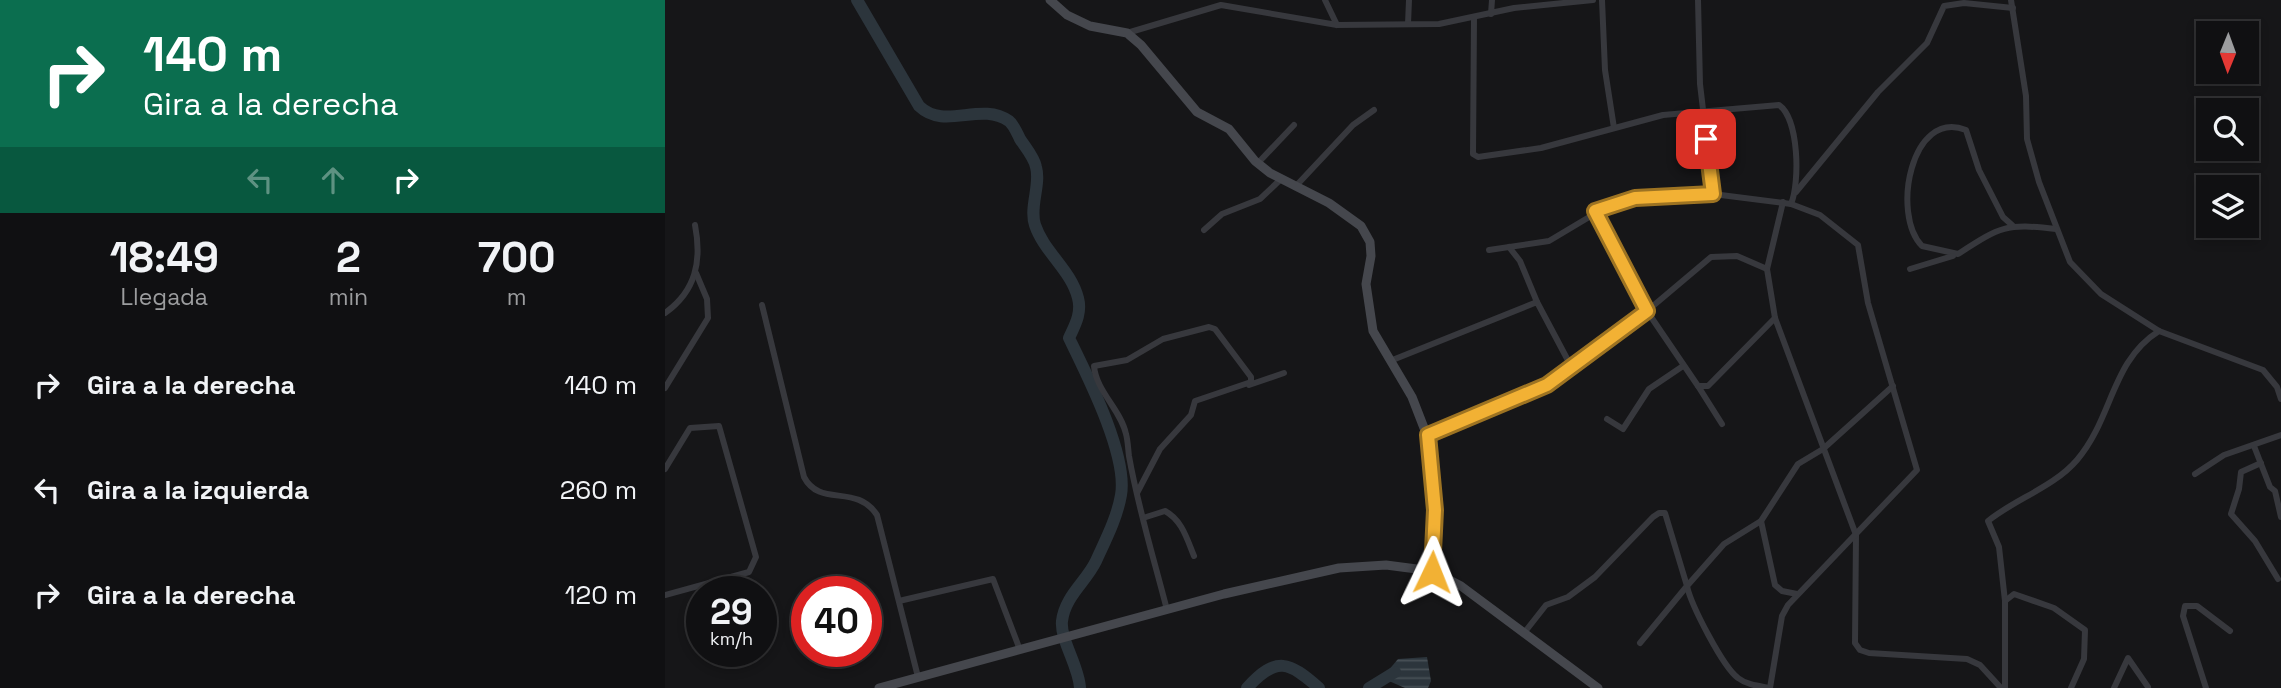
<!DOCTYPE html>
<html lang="es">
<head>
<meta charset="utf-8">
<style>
	body { margin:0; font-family:"Space Grotesk",sans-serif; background:#19191b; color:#f1f3f6; height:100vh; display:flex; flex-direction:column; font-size:26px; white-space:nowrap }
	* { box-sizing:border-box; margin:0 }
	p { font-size:23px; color:#9c9d9f }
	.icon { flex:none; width:38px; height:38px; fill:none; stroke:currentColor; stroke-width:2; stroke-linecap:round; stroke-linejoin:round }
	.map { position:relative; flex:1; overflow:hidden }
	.side { display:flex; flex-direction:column; background:#101012; width:665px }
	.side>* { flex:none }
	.hud { background:#0b6e4f; color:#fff; overflow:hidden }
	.needle { width:46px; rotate:181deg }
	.fabs { position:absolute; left:1531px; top:21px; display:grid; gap:14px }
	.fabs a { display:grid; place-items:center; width:63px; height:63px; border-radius:0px; background:#101012; box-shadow:0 4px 10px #0003,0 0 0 2px #303032; font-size:35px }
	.speed { position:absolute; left:21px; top:576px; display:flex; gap:14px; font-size:35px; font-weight:700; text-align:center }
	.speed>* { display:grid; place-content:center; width:91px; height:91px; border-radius:50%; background:#101012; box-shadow:0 4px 10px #0003,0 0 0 2px #303032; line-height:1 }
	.speed small { font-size:18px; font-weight:400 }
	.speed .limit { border:10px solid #d22; background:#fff; color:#111 }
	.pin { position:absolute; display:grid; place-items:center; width:60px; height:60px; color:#fff; margin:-30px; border-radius:14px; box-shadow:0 4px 10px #0006 }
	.me { position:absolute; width:77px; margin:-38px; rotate:2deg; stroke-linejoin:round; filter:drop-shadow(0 0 5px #0008) }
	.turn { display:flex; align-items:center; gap:24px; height:147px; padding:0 28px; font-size:32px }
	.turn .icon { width:91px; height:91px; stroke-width:2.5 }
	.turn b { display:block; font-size:49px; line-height:60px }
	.lanes { display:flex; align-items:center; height:66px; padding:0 28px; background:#0003; justify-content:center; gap:35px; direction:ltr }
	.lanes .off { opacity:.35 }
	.eta { display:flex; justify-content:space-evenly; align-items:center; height:119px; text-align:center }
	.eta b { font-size:42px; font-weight:800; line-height:49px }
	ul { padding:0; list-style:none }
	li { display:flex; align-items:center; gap:21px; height:105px; padding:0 28px }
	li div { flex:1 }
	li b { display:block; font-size:26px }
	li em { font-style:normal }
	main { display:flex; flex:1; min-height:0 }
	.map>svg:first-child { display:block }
</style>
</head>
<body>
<main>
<section class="side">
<div class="hud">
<div class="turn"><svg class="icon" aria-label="right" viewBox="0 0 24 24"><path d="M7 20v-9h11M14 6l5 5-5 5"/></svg><div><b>140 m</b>Gira a la derecha</div></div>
<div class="lanes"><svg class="icon off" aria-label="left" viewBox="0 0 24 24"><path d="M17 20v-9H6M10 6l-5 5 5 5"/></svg><svg class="icon off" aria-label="ahead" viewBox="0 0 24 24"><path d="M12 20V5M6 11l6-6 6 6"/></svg><svg class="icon" aria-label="right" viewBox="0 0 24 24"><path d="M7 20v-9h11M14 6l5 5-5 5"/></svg></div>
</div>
<div class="eta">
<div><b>18:49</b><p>Llegada</p></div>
<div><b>2</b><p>min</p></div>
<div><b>700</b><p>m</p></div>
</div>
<ul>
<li><svg class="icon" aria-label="right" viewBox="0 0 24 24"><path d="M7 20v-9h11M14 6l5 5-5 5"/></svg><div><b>Gira a la derecha</b></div><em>140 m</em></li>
<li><svg class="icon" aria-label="left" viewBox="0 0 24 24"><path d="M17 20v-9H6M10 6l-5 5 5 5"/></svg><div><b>Gira a la izquierda</b></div><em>260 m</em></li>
<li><svg class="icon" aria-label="right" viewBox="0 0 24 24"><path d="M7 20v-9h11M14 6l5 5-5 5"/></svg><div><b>Gira a la derecha</b></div><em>120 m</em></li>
</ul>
</section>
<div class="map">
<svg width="1616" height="688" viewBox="0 0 1616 688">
	<defs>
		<pattern id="water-rules" width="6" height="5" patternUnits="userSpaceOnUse" patternTransform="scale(1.75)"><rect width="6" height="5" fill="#2c353c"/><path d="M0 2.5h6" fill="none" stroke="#485056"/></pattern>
	</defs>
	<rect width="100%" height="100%" fill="#161618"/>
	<path fill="url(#water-rules)" d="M762,657L766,681L763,688H740L717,678L733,659Z"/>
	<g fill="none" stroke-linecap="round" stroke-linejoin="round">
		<g stroke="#2c353c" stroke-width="12">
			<path d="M192,0L254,106C280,131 315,101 344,121C349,125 352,133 355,139C360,147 369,157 371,167C376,185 364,207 370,225C379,252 406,270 413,298C417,313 410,325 404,338C422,375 463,455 456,495C452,518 441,539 431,561C421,582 400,596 397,621C395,640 414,666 415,688"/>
			<path d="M582,688C612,655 624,662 654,688"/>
			<path d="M704,688L730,672"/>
		</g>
		<g stroke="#37383d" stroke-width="6">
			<path d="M660,0L672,25"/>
			<path d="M937,0L940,70L949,128"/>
			<path d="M1033,0L1035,84L1048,194"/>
			<path d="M1346,0L1361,96L1362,139L1374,182L1405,262L1436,294L1494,331L1598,370L1612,387L1616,399"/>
			<path d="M826,14L827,0"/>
			<path d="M809,18L808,154L813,157L876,148L998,115L1114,105C1134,119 1135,182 1126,204"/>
			<path d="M743,24L744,0"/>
			<path d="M462,33L556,5L672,25L774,24L849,8L928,0"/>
			<path d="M593,163L629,125"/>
			<path d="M630,187L688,125L709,110"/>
			<path d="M1131,192L1213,92L1262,43L1279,6L1299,3L1348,8"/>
			<path d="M1118,202L1102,269L1110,318L1191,535L1190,643L1195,650L1204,653L1302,659L1315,665L1336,688"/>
			<path d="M930,211L982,311L1033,386H1043L1110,318"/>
			<path d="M1347,225L1338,217L1314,170L1301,130C1246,108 1226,215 1257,246L1293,254C1335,227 1340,223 1391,229"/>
			<path d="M539,230L557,214L595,199L615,180"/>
			<path d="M844,247L855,261L872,302"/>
			<path d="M824,250L884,241L946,204L969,198L1048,194L1126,204L1155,215L1193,245L1203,303L1252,470L1123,605L1117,616L1105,688"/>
			<path d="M1245,269L1288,256"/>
			<path d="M97,305L139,477C155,508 191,483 212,515L253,677"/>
			<path d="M0,313C31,291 37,261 30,225"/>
			<path d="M725,361L872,302L907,368"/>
			<path d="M584,385L619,373"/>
			<path d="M1033,386L1057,424"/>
			<path d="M0,388L43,318L42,299L31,273"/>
			<path d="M942,419L958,429L984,389L1018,366"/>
			<path d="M763,435L882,385L982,311L1046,257L1072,256L1102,269"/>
			<path d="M1589,446L1605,487L1610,491L1616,517"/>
			<path d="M1596,463L1576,472L1574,489L1566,514L1590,541L1613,579"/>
			<path d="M0,469L25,428L54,426L91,557L84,572L0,595"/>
			<path d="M1530,474L1559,455L1616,435"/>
			<path d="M472,493L495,449L526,415L530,401L586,382V377L550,329L544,327L498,339L462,360L429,366C431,391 456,410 461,434C463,441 463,449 464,456C473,508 489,559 502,610"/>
			<path d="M478,518L500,511C517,520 522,539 529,556"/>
			<path d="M1096,521L1110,585L1117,591L1132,594"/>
			<path d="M234,601L328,579L355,650"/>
			<path d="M1340,601L1334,547L1323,521C1350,499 1389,487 1412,460C1448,418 1446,361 1494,331"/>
			<path d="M859,633L881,605L903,597L930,577L988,517L994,513H1000L1022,586L975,643"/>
			<path d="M1105,688C1094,686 1082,685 1073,678C1058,667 1026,605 1022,586L1059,544L1096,521L1133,464L1158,449L1228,386"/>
			<path d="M1340,688V601L1349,594L1389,608L1420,630L1419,659L1406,688"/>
			<path d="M1449,688L1463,658L1483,687"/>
			<path d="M1541,688L1518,616L1520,606H1532L1565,631"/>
		</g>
		<g stroke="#45474d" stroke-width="9">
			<path d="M385,0L402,15L425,26L462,33L476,45L532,112L564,129L590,161L605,173L664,203L696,226L705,242L706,256L701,284L708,331L747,397L766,446L770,510L767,571"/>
			<path d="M214,688L559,594L674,568L721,565L767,571L796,586L933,688"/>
		</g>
	</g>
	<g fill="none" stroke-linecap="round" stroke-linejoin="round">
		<g stroke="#9d7322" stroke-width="18">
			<path id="route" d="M767,572L770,510L763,435L882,385L982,311L930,211L970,198L1048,194L1041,139"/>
		</g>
		<use href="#route" stroke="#f2b134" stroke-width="12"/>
	</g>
</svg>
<div class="fabs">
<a><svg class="needle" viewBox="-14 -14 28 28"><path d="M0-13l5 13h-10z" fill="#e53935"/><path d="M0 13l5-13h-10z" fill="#9c9d9f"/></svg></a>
<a><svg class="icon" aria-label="search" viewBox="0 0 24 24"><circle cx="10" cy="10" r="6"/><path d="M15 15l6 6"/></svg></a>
<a><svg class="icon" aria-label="layers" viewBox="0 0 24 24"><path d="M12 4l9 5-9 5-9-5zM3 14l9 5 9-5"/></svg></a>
</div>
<div class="speed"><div>29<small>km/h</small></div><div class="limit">40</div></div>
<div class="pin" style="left:1041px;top:139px;background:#d93025"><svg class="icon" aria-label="arrive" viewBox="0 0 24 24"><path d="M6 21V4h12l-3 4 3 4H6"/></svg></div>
<svg class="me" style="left:767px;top:572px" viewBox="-20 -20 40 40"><path d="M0-17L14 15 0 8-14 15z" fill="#f2b134" stroke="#fff" stroke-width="4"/></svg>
</div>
</main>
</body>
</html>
